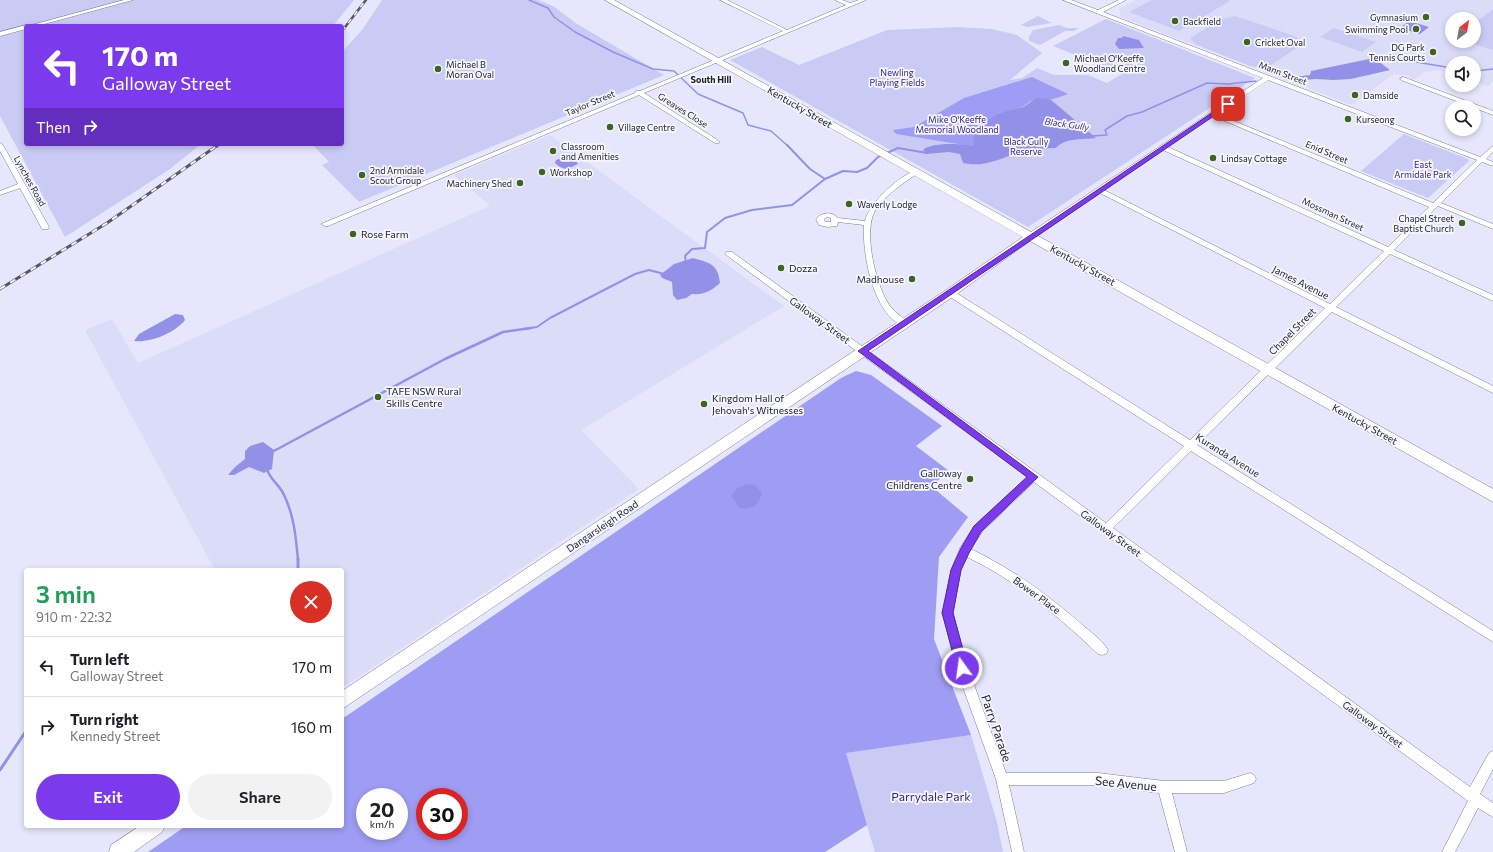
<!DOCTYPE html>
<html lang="en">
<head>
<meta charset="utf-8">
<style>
	body { margin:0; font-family:Commissioner,sans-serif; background:#f2f2f2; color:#202124; height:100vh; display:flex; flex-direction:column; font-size:15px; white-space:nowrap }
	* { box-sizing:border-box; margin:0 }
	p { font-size:13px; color:#757577 }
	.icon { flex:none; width:22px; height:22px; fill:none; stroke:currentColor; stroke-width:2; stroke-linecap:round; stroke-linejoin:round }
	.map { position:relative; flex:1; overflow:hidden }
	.panel { position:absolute; left:24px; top:568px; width:320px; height:260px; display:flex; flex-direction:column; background:#fff; border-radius:4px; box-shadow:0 2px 6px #0003 }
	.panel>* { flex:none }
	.banner { position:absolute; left:24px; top:24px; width:320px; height:122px; border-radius:4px; box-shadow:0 2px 6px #0003; background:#7c3aed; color:#fff; overflow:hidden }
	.needle { width:26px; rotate:31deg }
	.fabs { position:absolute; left:1445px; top:12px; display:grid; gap:8px }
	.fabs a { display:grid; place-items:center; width:36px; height:36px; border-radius:50%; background:#fff; box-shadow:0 2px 6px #0003; font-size:20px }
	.speed { position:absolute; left:356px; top:788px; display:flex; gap:8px; font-size:20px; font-weight:700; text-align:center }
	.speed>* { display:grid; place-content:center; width:52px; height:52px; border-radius:50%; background:#fff; box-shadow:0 2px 6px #0003; line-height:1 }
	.speed small { font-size:10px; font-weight:400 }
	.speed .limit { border:6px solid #d22; background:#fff; color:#111 }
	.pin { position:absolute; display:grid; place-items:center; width:34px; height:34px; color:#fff; margin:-17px; border-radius:8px; box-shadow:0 2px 6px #0006 }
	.me { position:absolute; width:44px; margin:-22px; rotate:346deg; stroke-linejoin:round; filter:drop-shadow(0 0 3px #0008) }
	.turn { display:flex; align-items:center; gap:14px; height:84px; padding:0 12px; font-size:18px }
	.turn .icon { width:52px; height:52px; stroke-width:2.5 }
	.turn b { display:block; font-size:28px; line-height:34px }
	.then { display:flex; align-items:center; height:38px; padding:0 12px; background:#0003; gap:8px; font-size:15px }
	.round { display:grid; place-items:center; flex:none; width:42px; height:42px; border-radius:21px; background:#f2f2f2 }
	.summary { display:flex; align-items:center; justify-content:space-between; height:68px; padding:0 12px }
	h1 { font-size:24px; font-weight:600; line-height:30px; color:#1e9e55 }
	.primary-button { display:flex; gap:8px; margin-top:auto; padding:8px 12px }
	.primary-button a { flex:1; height:46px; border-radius:24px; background:#7c3aed; color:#fff; font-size:16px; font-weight:600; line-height:46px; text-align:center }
	.primary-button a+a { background:#f2f2f2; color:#202124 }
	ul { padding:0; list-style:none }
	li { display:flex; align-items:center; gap:12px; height:60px; padding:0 12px; border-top:1px solid #e0e0e0 }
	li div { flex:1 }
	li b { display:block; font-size:15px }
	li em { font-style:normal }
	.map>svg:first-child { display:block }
</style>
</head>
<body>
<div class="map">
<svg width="1493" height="852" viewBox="0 0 1493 852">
	<rect width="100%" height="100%" fill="#e6e7fc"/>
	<g fill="#dbdcf8" fill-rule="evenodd">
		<path d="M1136,0H1493V81L1488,86L1474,81V63H1452V74L1440,70L1424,72L1412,81L1410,76L1394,74L1352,105L1121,17L1119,9ZM1452,19H1474V41H1452Z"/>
		<path d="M550,135L784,306L581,430L639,489L342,688V570H215L85,330L112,319L138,363L490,206L454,175Z"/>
	</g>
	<g fill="#cacbf5">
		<path d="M0,0H354L333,26H26V144H201L170,169L65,237L0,116Z"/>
		<path d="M382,0H538L553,6L577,24L664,75L359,202L322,165L329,162L312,144H342V52L362,30Z"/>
		<path d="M1152,0H1227L1230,1L1179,31L1129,12Z"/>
		<path d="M1493,9V50L1465,41H1474V24Z"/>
		<path d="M1038,16L1052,23L1027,27L1021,25Z"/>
		<path d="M1235,16L1292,35L1301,40V45L1270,66L1262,67L1250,66L1195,44L1190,38L1222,19Z"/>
		<path d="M1106,19L1255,78L1028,227L730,60L762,47L799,65L887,30L959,27L992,29L1017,35L1042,53L1010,80L1022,78L1037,68L1054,75H1088L1107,83L1122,74L1053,46Z"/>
		<path d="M1059,25L1067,28H1079L1074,31H1065L1040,45L1029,41V37L1033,30Z"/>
		<path d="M1334,28L1376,42L1362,52L1320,37Z"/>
		<path d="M1404,134L1468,159L1469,161L1428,198L1361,171Z"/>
		<path d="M971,735L997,822L1003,852H875L845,753Z"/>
	</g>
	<g fill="#9e9cf3" fill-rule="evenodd">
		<path d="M1032,77L1068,94C1062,96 1054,99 1048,100C1040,100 1032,97 1026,105L1017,109L971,146L896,134L893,130L914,127L964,98Z"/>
		<path d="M856,371L871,375L942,426L916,446L949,471L931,486L968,517L939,557L934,639L971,735L846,753L867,825L825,852H148L186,826H342V719L841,378ZM365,797H399V831H365ZM425,797H459V831H425Z"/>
	</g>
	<g fill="#9391e7">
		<path d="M1409,21L1429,27L1420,34L1400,28Z"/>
		<path d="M1123,36L1139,40L1144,48L1119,49L1115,44L1118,38H1122Z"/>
		<path d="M1374,58L1390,70L1351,79L1333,80L1316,79L1292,81L1277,76L1286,78L1310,75L1311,71Z"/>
		<path d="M1038,98L1050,99L1096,138C1083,140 1066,137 1056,148C1044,148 1032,149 1021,152C1001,158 984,168 963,163L960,154L949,152L926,154L923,150C929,143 961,143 971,146L974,144C970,128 994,115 1007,111C1013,109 1019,109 1025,106C1030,103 1031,100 1038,98Z"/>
		<path d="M564,157L574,159L578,164C568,169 563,171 555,163L556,160Z"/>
		<path d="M693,258C710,263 718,264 720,283C711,291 704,295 692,294L686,298L677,300L673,295L672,282L662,278L660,275L674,264Z"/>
		<path d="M175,314L183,315L185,320C175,333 150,343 134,341L139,334Z"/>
		<path d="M263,442L274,450L272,469L264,473L249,467L234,475H228L235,467L245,459V451L250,446Z"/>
		<path d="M747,484L755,485L762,493C758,506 753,510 740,508L731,496L737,488Z"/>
	</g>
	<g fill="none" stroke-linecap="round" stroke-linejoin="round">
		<g stroke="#9391e7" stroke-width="1.5">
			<path d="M529,0L548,8L554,17L575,32L613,52L653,69L674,71L698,94L743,113L748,125L771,131L788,146"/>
			<path d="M1375,61L1398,59L1452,68"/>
			<path d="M1474,71L1493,69"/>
			<path d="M1092,136L1107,135L1105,130L1127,116L1142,112L1207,83L1228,84L1256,81"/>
		</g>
		<g stroke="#9391e7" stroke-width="2">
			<path d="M787,145L810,169L825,179"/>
			<path d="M686,262L685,256L692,249L705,248L707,232L725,218L752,210L792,205L825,179L843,171L857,172L867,168L878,157L898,148L927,153"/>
			<path d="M524,329L537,327L550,318L635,274L649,270L664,274"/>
		</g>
		<g stroke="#9391e7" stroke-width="2.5">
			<path d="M272,452L445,359L503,332L531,328"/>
			<path d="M267,469C270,480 280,485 284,495C294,515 296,538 298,560"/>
		</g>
		<g stroke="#9391e7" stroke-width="3">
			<path d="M298,559V570"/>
			<path d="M0,770L26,731"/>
		</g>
		<g stroke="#7d7e90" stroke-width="1">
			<g id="street">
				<path d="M124,0H133L37,26H28Z"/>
				<path d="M720,0H727L787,30L846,5L835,0H842L850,3L859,0H866L644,93L719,141V143H715L639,95L328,226H325L321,224L635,93L636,91H640L783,31Z"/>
				<path d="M1063,0H1071L1098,10L1119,0H1126L1103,12L1480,157L1493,146V152L1486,159L1493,162V166L1482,162L1441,203L1493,224V229L1438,206L1394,250L1493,295V301L1390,254L1336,307L1493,386V393L1332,312L1197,445L1493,631V642L1191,451L1113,528L1470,787L1489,753L1493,751V769L1480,794L1493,803V817L1478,808L1455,852H1442L1468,801L1034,482L982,532L971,549C1014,570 1051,597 1086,628C1093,634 1104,642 1108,650L1106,654L1102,655L1098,654C1058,616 1017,581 967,557L961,570L953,613L968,668L1006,773H1098L1164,781H1224L1250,773L1254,775L1256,779L1254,783L1224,793H1172L1187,852H1175L1159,793L1098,785H1009L1024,852H1012L996,779L956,668L943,613L951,570L960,548L974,526L1027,477L725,254L726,252H732L1106,523L1184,446L947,295L946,293L947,291H953L1190,440L1325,308L1100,193L1034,238H1028V234L1263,78ZM1268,80L1477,160L1433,203L1217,114ZM1213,116L1429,207L1388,247L1168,147ZM1163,150L1384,251L1330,304L1104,190Z"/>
				<path d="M26,25L28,26H26V29L0,36V32Z"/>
				<path d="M1403,77L1493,111V115L1401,80L1400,79Z"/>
				<path d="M0,143L3,145L49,227L48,229H42L41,227L20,188L0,195V191L18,184L0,151Z"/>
				<path d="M916,170L919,172L918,173C904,183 886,194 876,209C862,230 876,287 890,306C895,313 903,317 908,323L904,326C873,316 862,252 864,225L838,222L837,226L828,227L819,225L816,219C822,212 832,211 838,218L865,221C869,203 899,176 916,170ZM826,217L831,218V222H825L824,219Z"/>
			</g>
		</g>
		<g stroke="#7d7e90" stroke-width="1">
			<g id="secondary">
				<path d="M605,0H614L1493,489V502L1030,241L954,296L342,709V691L946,290L1023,237Z"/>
				<path d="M140,826H165L162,832L134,852H109L111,845Z"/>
			</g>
		</g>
		<use href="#street" fill="#fff" fill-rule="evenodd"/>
		<use href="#secondary" fill="#fff" fill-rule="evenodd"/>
		<g stroke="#585864" stroke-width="2.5">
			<g id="rail-far1">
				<path d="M342,31L366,0"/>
				<path d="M217,146L219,144"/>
			</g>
		</g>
		<g stroke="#585864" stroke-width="3">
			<path id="rail" d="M0,289L107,223L218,145"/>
		</g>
		<use href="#rail-far1" stroke="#f5f6fe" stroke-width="1.5" stroke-dasharray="5" stroke-linecap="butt"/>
		<use href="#rail" stroke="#f5f6fe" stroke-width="2" stroke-dasharray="6" stroke-linecap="butt"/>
	</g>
	<path fill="#7c3aed" stroke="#51269a" d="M1228,102L1231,104L1230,105L868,351L1038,477L981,532L969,553L961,570L953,613L968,668L966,672L962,673L958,672L942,613L951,570L961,548L974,526L1027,477L858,351Z"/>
	<g fill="#3c6522" stroke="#f5f6fe" stroke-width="1.5">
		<circle cx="1426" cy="17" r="4"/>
		<circle cx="1175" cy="21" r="4"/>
		<circle cx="1416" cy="29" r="4"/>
		<circle cx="1247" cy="42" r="4"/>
		<circle cx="1433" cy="52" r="4"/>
		<circle cx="1066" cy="63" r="4"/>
		<circle cx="438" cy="69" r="4"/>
		<circle cx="1355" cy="95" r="4"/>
		<circle cx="1348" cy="119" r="4"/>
		<circle cx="610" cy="127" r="4"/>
		<circle cx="553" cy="151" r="4"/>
		<circle cx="1213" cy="158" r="4"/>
		<circle cx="542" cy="172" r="4"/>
		<circle cx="362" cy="175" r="4"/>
		<circle cx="520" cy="183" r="4"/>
		<circle cx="849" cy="204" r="4"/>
		<circle cx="1462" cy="223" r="4"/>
		<circle cx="353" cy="234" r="4"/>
		<circle cx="781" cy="268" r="4"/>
		<circle cx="912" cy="279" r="4"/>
		<circle cx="378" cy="397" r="4"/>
		<circle cx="704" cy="404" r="4"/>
		<circle cx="970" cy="479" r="4"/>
	</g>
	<g text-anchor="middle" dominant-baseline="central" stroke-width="3.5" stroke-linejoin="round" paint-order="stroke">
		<g font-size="9" fill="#1f1f27" stroke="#f5f6fe" text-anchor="start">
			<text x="1418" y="17" text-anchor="end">Gymnasium</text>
			<text x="1183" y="21">Backfield</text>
			<text x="1408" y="29" text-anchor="end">Swimming Pool</text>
			<text x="1255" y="42">Cricket Oval</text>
			<text x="1425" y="47" text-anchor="end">DG Park<tspan x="1425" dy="10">Tennis Courts</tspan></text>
			<text x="1074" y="58">Michael O'Keeffe<tspan x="1074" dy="10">Woodland Centre</tspan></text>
			<text x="446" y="64">Michael B<tspan x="446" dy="10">Moran Oval</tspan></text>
			<text x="1363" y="95">Damside</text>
			<text x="1356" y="119">Kurseong</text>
			<text x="618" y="127">Village Centre</text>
			<text x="561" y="146">Classroom<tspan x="561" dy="10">and Amenities</tspan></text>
			<text x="1221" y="158">Lindsay Cottage</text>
			<text x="370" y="170">2nd Armidale<tspan x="370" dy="10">Scout Group</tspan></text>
			<text x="550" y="172">Workshop</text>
			<text x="512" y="183" text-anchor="end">Machinery Shed</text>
			<text x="857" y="204">Waverly Lodge</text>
			<text x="1454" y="218" text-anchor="end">Chapel Street<tspan x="1454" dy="10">Baptist Church</tspan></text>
		</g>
		<g font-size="9" fill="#321d80" stroke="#f5f6fe">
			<text x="897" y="72">Newling<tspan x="897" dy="10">Playing Fields</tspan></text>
			<text x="957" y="119">Mike O'Keeffe<tspan x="957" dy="10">Memorial Woodland</tspan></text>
			<text x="1026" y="141">Black Gully<tspan x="1026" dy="10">Reserve</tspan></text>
			<text x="1423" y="164">East<tspan x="1423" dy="10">Armidale Park</tspan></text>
		</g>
		<g font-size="9" fill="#1f1f27" stroke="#f5f6fe">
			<text transform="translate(1283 73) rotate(21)">Mann Street</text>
			<text transform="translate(590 103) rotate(-23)">Taylor Street</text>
			<text transform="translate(683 110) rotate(32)">Greaves Close</text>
			<text transform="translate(1327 152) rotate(23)">Enid Street</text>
			<text transform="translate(30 181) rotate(61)">Lynches Road</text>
			<text transform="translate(1333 214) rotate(25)">Mossman Street</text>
		</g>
		<g font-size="9" font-weight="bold" fill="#1f1f27" stroke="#f5f6fe">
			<text x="711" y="79">South Hill</text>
		</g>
		<g font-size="9" font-style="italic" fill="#341f82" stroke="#f5f6fe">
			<text transform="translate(1067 124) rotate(8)">Black Gully</text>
		</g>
		<g font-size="10" fill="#1f1f27" stroke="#f5f6fe">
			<text transform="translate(800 107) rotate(30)">Kentucky Street</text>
			<text transform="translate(1083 265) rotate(29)">Kentucky Street</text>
			<text transform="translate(1301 282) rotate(27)">James Avenue</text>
			<text transform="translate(820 320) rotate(36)">Galloway Street</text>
			<text transform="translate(1292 331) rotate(-45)">Chapel Street</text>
			<text transform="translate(1365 424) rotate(29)">Kentucky Street</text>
			<text transform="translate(1228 455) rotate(32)">Kuranda Avenue</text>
			<text transform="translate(602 526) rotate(-34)">Dangarsleigh Road</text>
			<text transform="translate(1111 533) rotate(36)">Galloway Street</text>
			<text transform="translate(1037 595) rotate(36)">Bower Place</text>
			<text transform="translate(1373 724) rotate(36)">Galloway Street</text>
		</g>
		<g font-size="10" fill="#1f1f27" stroke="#f5f6fe" text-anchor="start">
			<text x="361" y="234">Rose Farm</text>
			<text x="789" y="268">Dozza</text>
			<text x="904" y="279" text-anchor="end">Madhouse</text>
			<text x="386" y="391">TAFE NSW Rural<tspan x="386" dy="12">Skills Centre</tspan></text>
			<text x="712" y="398">Kingdom Hall of<tspan x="712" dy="12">Jehovah's Witnesses</tspan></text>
			<text x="962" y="473" text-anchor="end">Galloway<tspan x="962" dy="12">Childrens Centre</tspan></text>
		</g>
		<g font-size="12" fill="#1f1f27" stroke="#f5f6fe">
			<text transform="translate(997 728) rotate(71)">Parry Parade</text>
			<text transform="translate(1126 783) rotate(6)">See Avenue</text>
		</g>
		<g font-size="12" fill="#321d80" stroke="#f5f6fe">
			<text x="931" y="796">Parrydale Park</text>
		</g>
	</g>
</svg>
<div class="fabs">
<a><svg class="needle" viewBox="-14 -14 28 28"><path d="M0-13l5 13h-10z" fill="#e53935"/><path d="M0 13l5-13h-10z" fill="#757577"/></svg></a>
<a><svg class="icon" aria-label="sound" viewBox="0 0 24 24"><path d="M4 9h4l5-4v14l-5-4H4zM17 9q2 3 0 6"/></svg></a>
<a><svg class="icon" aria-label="search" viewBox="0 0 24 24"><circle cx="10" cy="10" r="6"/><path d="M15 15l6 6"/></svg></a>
</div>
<div class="speed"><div>20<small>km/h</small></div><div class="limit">30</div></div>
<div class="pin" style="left:1228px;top:104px;background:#d93025"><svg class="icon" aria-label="arrive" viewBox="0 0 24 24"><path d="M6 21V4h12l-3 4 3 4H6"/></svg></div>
<svg class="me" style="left:962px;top:668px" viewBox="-20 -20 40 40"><circle r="17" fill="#7c3aed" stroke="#fff" stroke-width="3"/><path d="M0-11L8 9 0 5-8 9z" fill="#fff"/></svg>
<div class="banner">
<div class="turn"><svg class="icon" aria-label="left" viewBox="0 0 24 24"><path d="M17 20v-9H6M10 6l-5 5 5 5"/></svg><div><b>170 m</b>Galloway Street</div></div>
<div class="then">Then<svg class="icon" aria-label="right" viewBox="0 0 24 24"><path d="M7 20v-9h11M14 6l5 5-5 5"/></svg></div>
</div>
<section class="panel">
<div class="summary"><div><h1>3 min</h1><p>910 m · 22:32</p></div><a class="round" style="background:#d93025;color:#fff"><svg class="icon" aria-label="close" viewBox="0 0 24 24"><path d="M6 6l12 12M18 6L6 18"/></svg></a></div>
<ul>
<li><svg class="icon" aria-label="left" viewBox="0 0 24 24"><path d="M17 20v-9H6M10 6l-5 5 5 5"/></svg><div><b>Turn left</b><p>Galloway Street</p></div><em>170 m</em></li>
<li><svg class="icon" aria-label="right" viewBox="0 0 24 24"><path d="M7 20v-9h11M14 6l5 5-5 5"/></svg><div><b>Turn right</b><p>Kennedy Street</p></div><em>160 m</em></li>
</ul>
<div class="primary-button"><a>Exit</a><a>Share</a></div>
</section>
</div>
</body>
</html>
